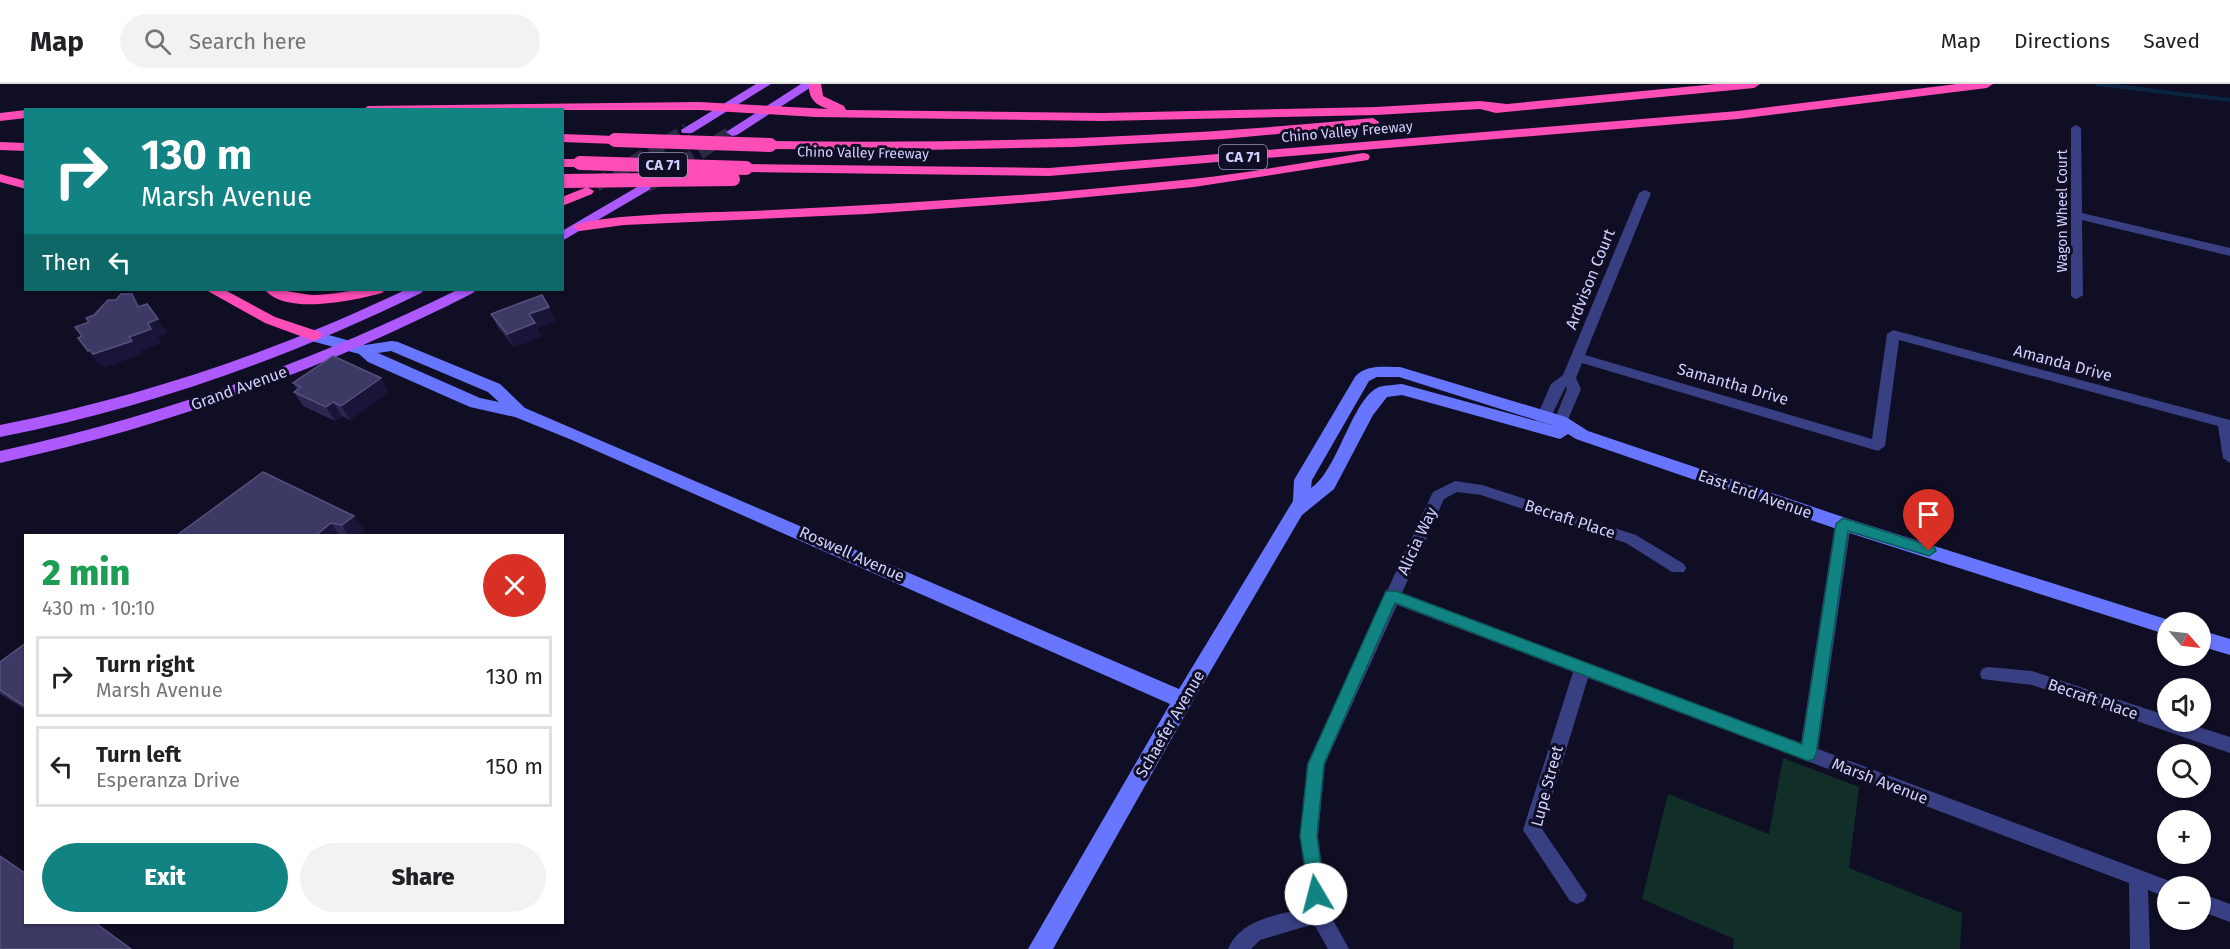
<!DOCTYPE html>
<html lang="en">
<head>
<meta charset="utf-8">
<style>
	body { margin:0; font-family:"Fira Sans",sans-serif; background:#f2f2f2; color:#202124; height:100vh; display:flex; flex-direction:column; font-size:22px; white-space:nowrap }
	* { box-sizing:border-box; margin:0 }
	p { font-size:20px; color:#757577 }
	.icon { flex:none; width:33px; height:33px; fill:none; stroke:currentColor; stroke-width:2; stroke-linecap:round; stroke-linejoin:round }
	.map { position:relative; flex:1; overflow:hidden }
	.drawer { position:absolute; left:24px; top:450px; width:540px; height:390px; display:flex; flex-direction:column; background:#fff; border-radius:0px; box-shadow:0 2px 4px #0004 }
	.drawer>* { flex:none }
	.banner { position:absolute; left:24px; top:24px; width:540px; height:183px; border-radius:0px; box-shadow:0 2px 4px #0004; background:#128383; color:#fff; overflow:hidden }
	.needle { width:39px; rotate:118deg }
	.tools { position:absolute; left:2157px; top:528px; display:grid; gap:12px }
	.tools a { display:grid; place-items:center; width:54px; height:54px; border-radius:50%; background:#fff; box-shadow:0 2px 4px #0004; font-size:30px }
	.pin { position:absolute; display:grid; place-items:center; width:51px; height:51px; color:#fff; margin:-62px -26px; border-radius:50% 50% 50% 0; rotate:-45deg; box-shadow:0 0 6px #0007 }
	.pin .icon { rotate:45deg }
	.me { position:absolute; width:66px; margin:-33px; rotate:352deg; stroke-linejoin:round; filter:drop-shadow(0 0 4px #0008) }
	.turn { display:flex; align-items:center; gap:21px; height:126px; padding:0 18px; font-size:27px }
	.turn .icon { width:78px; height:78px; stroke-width:2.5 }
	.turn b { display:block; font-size:42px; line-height:51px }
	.then { display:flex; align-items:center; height:57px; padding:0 18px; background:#0003; gap:12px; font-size:22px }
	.round { display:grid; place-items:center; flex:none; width:63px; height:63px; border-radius:32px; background:#f2f2f2 }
	.overview { display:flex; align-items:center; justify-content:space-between; height:102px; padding:0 18px }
	h1 { font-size:36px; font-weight:800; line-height:45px; color:#1e9e55 }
	.action { display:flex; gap:12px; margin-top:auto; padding:12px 18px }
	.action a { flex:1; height:69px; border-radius:36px; background:#128383; color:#fff; font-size:24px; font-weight:800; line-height:69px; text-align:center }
	.action a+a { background:#f2f2f2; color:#202124 }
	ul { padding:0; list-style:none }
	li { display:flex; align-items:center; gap:18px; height:81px; margin:0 12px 9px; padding:0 6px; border:3px solid #e0e0e0; border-radius:0px }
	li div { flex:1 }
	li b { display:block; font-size:22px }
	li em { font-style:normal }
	header { display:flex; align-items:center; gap:36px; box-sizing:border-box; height:84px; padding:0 30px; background:#fff; border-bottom:2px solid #e0e0e0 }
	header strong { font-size:28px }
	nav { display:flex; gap:33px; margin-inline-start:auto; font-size:21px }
	.search { width:420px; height:54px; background:#f2f2f2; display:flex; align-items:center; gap:15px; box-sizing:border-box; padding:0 21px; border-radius:33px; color:#757577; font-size:22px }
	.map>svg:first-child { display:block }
</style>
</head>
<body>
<header>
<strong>Map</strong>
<div class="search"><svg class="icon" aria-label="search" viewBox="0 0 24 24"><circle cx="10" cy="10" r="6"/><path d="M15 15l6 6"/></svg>Search here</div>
<nav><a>Map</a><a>Directions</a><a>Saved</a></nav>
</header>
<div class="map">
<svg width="2230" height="865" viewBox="0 0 2230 865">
	<rect width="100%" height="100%" fill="#0f0e24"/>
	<path fill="#112e29" d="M1783,674L1859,703L1849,784L1962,829L1960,865H1733L1734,855L1642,815L1668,710L1769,750Z"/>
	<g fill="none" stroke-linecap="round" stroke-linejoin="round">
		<path stroke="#0a2441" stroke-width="4" d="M2097,0L2230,16"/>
		<g stroke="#2c2b45" stroke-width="14" stroke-dasharray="14 7" stroke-linecap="butt">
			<path d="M596,101L687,46"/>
			<path d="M646,102L732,48"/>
		</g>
		<g fill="#393f83" fill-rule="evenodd">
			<path d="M2076,41L2081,44L2082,129L2230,164V172L2082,136L2083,211L2077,215L2073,214L2071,211V44Z"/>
			<path d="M1645,106L1651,109L1585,271L1872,355L1887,250L1893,246L2230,336V379L2223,374L2218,342L1899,256L1885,362L1878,367L1582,279L1576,294L1581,305L1561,352L1556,354L1549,349L1567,305L1566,302L1544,347H1534L1532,344L1551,300L1563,291L1639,109Z"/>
			<path d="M1455,397L1482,401L1636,451L1684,480L1686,484L1684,488H1672L1626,459L1481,411L1457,408L1444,415L1402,509L1801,659L1835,440L1838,436H1848L1851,440L1818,665L2175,799L2176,802H2168V814L2148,806L2150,865H2130L2129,799L1588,594L1542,745L1587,811L1584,817L1577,820L1570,817L1523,746L1573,588L1397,521L1325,680L1318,752L1328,827L1349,865H1328L1314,840L1260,856L1251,865H1228C1241,834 1280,831 1309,823L1300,752L1307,680L1431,412L1433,408Z"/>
			<path d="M1988,583L2032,587L2168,632V638H2183L2230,653V669L2032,601L1982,595L1980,590L1982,585Z"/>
			<path d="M2200,809L2230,820V838L2200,827Z"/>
		</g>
		<g fill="#6876ff" fill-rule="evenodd">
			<path d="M314,247L365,261L392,257L398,258L500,300L525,324L1179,605L1293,417L1294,396L1355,293C1365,280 1385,283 1400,283L1566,333L1588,347L1849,435L2175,538H2168V551L1837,445L1576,355L1568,350L1560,355L1402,311L1387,313L1373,331L1334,405L1302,431L1190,622L1053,865H1028L1170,620L572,356L515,333L470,323L368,278L359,270L308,256L306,252ZM391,267L488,308L499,318L480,314L378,269ZM1377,293H1399L1555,342L1402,300C1395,301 1386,301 1379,303C1352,314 1338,387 1311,404L1312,396L1369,297Z"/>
			<path d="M2200,546L2230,555V571L2200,562Z"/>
		</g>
		<g fill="#ad59fe" fill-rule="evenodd">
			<path d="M756,0H771L692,49H682L681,46Z"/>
			<path d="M801,0H816L737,51L732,52L726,48Z"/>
			<path d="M644,99L649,100L651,103L649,106L562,157V147Z"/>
			<path d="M405,206H424L421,209C286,275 148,324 0,353V341C142,313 275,268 405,206Z"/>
			<path d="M457,206H476L473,209C319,287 169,342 0,379V367C161,332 309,279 457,206Z"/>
		</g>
		<g fill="#fe4db7" fill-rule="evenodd">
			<path d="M809,0H821L823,12L844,22L846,26L1102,29L1376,23L1480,17L1507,20L1716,0H1760L1754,4L1496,29L1480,25L1376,31L1102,37L815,33L699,26H362L368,22L699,18L828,25C815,21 808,14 809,0Z"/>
			<path d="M1957,0H1993L1987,4L1738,35L1049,92L746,88L739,84L746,80L1049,84L1738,27Z"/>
			<path d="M26,26V34L0,37V29Z"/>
			<path d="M1373,34L1379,38L1378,41L1223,55L1072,63L921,66L770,65L763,61L770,57C972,60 1172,54 1373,34Z"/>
			<path d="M562,50L615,52L622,56L615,60L562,58Z"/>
			<path d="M0,58L26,59V67L0,66Z"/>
			<path d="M1363,69L1368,70L1370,73L1368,76L1194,103L1034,118L866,130L624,141L580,147L573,143C585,130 726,128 752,127C899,120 1046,111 1192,95C1249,89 1306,78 1363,69Z"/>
			<path d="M562,75H580L587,79L580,83H562Z"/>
			<path d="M0,90L26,97V105L0,98Z"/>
			<path d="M587,103L594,107L592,110L562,122V113Z"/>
			<path d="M206,206H225L275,233L320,248L322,252L314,257L265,239Z"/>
			<path d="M265,206C282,204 296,210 313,211C337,211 361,203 385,206L382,209C355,216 287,232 265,206Z"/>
		</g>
		<g stroke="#fe4db7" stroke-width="14">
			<path d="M615,56L770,61"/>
			<path d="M580,79L746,84"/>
			<path d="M562,97L733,95"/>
		</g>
	</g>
	<g fill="#2b2752">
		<path d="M549,223L555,237L537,244L541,253L514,263L498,243L491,230Z"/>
		<path d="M293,299L389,308L350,336L342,332L335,337L303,322L294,308L297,306Z"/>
		<path d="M354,432L365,448L361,452H176Z"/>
		<path d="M26,559V626L0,610V578Z"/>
	</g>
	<g fill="#181538">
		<path d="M132,210L142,224L138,223Z"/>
		<path d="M147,220L168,249L158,253L162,259L140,267L142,270L104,284L101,280L99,281L88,267L129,253L148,239Z"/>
		<path d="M549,223L555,237L537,244L541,253L514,263L507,250L529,230Z"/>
		<path d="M381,294L389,308L350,336L341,322Z"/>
		<path d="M333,318L342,332L335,337L326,323Z"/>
		<path d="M354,432L365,448L361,452H349L342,441Z"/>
		<path d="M331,439L340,452H315Z"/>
	</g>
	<g fill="#3c3965" stroke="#54517d" stroke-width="1.5">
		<path d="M121,210H132L138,223L147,220L158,235L148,239L151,245L129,253L132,257L93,270L90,266L88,267L78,254L82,252L75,243L89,238L86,234L94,231L108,216H116Z"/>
		<path d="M542,211L549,223L529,230L535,239L507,250L491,230Z"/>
		<path d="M333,272L381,294L341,322L333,318L326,323L294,308L301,303L293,299Z"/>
		<path d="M263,388L354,432L342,441L331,439L315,452H176Z"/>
		<path d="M26,559V623L0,606V578Z"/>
		<path d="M0,772L26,790V838H94L131,865H0Z"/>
	</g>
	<path fill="#128383" stroke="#0c5555" stroke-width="1.5" d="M1843,434L1934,463L1936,467L1929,472L1848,447L1816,670L1814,675L1808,677L1395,519L1324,680L1317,752L1325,810L1322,815L1316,818L1310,815L1300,752L1308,680L1386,507H1396L1802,660L1836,440Z"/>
	<g text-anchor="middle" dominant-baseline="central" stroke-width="6" stroke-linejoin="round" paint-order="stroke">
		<g font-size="14" fill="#d1d1ff" stroke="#0f0e24">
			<text transform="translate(1347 48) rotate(-5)">Chino Valley Freeway</text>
			<text transform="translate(863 69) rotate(1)">Chino Valley Freeway</text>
			<text transform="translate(2062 127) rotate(-90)">Wagon Wheel Court</text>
		</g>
		<g fill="#0f0e24" stroke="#9796bd" stroke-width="1.5">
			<rect x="1219" y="61" width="48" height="24" rx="4.5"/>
			<rect x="639" y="69" width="48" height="24" rx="4.5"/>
		</g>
		<g font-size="15" font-weight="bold" fill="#d1d1ff">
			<text x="1243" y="73">CA 71</text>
			<text x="663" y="81">CA 71</text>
		</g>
		<g font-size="16" fill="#d1d1ff" stroke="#0f0e24">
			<text transform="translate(1590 195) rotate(-68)">Ardvison Court</text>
			<text transform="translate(2063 279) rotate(15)">Amanda Drive</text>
			<text transform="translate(1733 300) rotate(16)">Samantha Drive</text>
			<text transform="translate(239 304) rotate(-20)">Grand Avenue</text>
			<text transform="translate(1755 410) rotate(19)">East End Avenue</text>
			<text transform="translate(1570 435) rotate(18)">Becraft Place</text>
			<text transform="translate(1417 457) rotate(-65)">Alicia Way</text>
			<text transform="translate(852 470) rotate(24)">Roswell Avenue</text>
			<text transform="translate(2093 615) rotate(19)">Becraft Place</text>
			<text transform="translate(1170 640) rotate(-60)">Schaefer Avenue</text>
			<text transform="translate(1880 697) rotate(21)">Marsh Avenue</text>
			<text transform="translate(1547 702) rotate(-75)">Lupe Street</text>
		</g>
	</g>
</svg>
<div class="tools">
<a><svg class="needle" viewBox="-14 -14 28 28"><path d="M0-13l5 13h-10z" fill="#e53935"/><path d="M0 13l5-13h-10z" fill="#757577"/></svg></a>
<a><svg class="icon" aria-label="sound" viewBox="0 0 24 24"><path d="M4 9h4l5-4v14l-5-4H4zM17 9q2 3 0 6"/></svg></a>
<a><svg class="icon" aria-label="search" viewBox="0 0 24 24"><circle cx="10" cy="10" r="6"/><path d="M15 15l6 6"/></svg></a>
<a>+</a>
<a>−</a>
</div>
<div class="pin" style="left:1929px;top:467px;background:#d93025"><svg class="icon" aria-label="arrive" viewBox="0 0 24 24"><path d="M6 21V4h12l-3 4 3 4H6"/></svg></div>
<svg class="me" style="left:1316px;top:810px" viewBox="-20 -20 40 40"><circle r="19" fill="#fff"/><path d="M0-13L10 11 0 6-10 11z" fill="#128383"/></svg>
<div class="banner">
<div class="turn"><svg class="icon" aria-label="right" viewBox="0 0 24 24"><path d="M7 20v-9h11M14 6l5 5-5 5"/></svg><div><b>130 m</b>Marsh Avenue</div></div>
<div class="then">Then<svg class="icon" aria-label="left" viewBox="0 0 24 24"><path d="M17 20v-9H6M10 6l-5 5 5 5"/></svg></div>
</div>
<section class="drawer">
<div class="overview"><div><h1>2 min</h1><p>430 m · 10:10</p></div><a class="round" style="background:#d93025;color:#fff"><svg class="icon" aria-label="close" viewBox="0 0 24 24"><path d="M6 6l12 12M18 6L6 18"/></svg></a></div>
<ul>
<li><svg class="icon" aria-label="right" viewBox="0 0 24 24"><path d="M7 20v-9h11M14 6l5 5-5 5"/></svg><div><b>Turn right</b><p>Marsh Avenue</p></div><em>130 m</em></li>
<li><svg class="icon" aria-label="left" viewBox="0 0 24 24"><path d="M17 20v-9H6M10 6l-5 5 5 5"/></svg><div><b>Turn left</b><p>Esperanza Drive</p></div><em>150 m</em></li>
</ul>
<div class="action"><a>Exit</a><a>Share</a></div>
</section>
</div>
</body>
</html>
